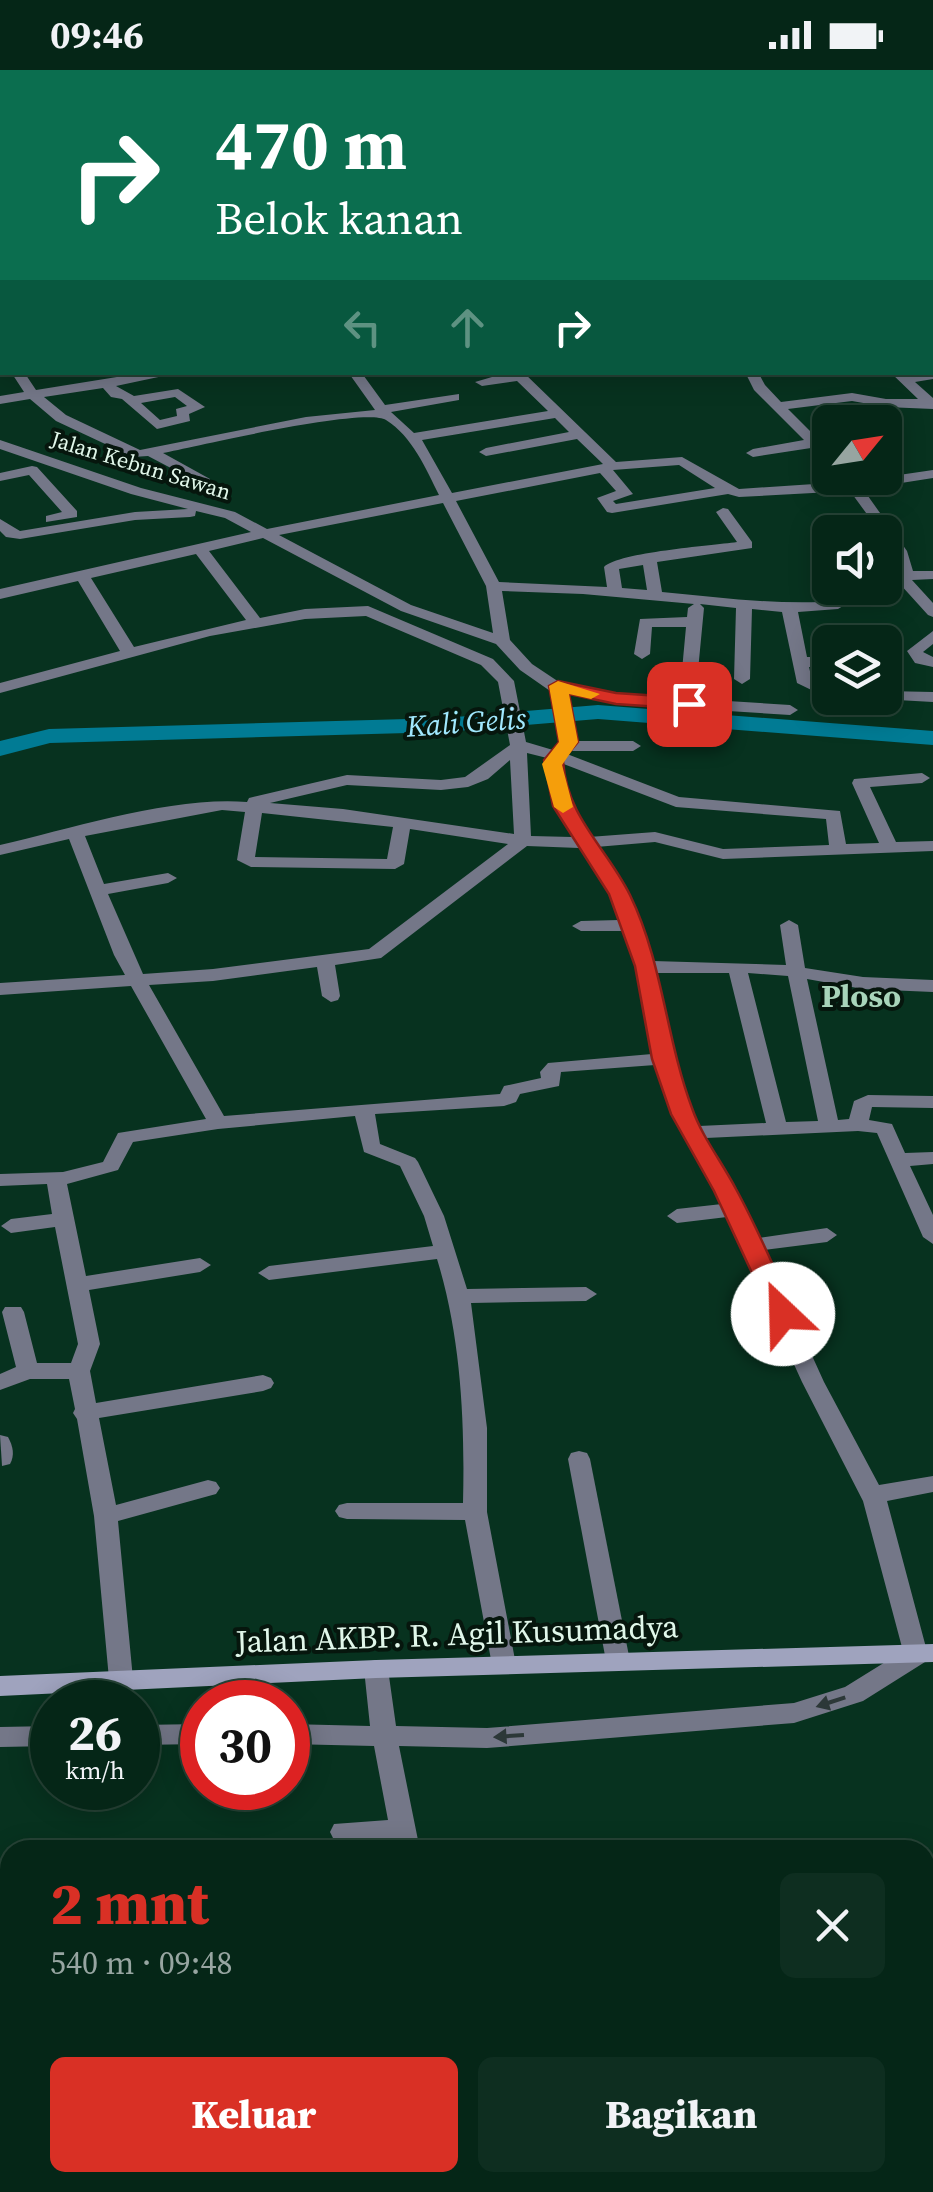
<!DOCTYPE html>
<html lang="id">
<head>
<meta charset="utf-8">
<style>
	body { margin:0; font-family:"Source Serif 4",serif; background:#0e2e20; color:#f1f3f6; height:100vh; display:flex; flex-direction:column; font-size:38px; white-space:nowrap }
	* { box-sizing:border-box; margin:0 }
	p { font-size:32px; color:#97a5a1 }
	.icon { flex:none; width:55px; height:55px; fill:none; stroke:currentColor; stroke-width:2; stroke-linecap:round; stroke-linejoin:round }
	.map { position:relative; flex:1; overflow:hidden }
	.side { position:absolute; left:0px; top:1770px; width:935px; height:352px; display:flex; flex-direction:column; background:#052617; border-radius:30px 30px 0 0; box-shadow:0 5px 25px #0003,0 0 0 2px #264336 }
	.side>* { flex:none }
	.guide { position:absolute; left:0px; top:0px; width:935px; height:305px; box-shadow:0 5px 25px #0003,0 0 0 2px #264336; background:#0b6e4f; color:#fff; overflow:hidden }
	.needle { width:65px; rotate:60deg }
	.tools { position:absolute; left:812px; top:335px; display:grid; gap:20px }
	.tools a { display:grid; place-items:center; width:90px; height:90px; border-radius:15px; background:#052617; box-shadow:0 5px 25px #0003,0 0 0 2px #264336; font-size:50px }
	.speed { position:absolute; left:30px; top:1610px; display:flex; gap:20px; font-size:50px; font-weight:700; text-align:center }
	.speed>* { display:grid; place-content:center; width:130px; height:130px; border-radius:50%; background:#052617; box-shadow:0 5px 25px #0003,0 0 0 2px #264336; line-height:1 }
	.speed small { font-size:25px; font-weight:400 }
	.speed .limit { border:15px solid #d22; background:#fff; color:#111 }
	.pin { position:absolute; display:grid; place-items:center; width:85px; height:85px; color:#fff; margin:-42px; border-radius:20px; box-shadow:0 5px 15px #0006 }
	.me { position:absolute; width:110px; margin:-55px; rotate:336deg; stroke-linejoin:round; filter:drop-shadow(0 0 8px #0008) }
	.turn { display:flex; align-items:center; gap:35px; height:210px; padding:0 50px; font-size:45px }
	.turn .icon { width:130px; height:130px; stroke-width:2.5 }
	.turn b { display:block; font-size:70px; line-height:85px }
	.lanes { display:flex; align-items:center; height:95px; padding:0 50px; background:#0003; justify-content:center; gap:50px; direction:ltr }
	.lanes .off { opacity:.35 }
	.round { display:grid; place-items:center; flex:none; width:105px; height:105px; border-radius:15px; background:#0e2e20 }
	.head { display:flex; align-items:center; justify-content:space-between; height:170px; padding:0 50px }
	h1 { font-size:60px; font-weight:800; line-height:75px; color:#d93025 }
	.action { display:flex; gap:20px; margin-top:auto; padding:20px 50px }
	.action a { flex:1; height:115px; border-radius:15px; background:#d93025; color:#fff; font-size:40px; font-weight:800; line-height:115px; text-align:center }
	.action a+a { background:#0e2e20; color:#f1f3f6 }
	.status { display:flex; justify-content:space-between; align-items:center; height:70px; padding:0 50px; background:#052617; direction:ltr }
	.status svg { height:28px; fill:currentColor }
	.map>svg:first-child { display:block }
</style>
</head>
<body>
<div class="status"><b>09:46</b><svg viewBox="0 0 49 12"><path d="M0 12V9h3v3zM5 12V6h3v6zM10 12V3h3v9zM15 12V0h3v12zM26 1h20v11H26zM47 4h2v5h-2z"/></svg></div>
<div class="map">
<svg width="933" height="2122" viewBox="0 0 933 2122">
	<rect width="100%" height="100%" fill="#07321f"/>
	<g fill="none" stroke-linecap="round" stroke-linejoin="round">
		<path fill="#017b94" fill-rule="evenodd" d="M598,635L933,661V675L598,649L444,662L50,673L0,686V671L49,659L444,648Z"/>
		<g fill="#747788" fill-rule="evenodd">
			<path d="M0,0H28L0,4Z"/>
			<rect x="51" y="0" width="10" height="2"/>
			<path d="M154,0H164L165,2H155Z"/>
			<path d="M224,0L222,2L196,1V0Z"/>
			<path d="M269,0H280L281,2H271Z"/>
			<path d="M404,0H416L417,2H406Z"/>
			<path d="M592,0H603L604,2H594Z"/>
			<path d="M772,0H783L784,2H774Z"/>
			<path d="M865,0H928V1L864,2Z"/>
			<rect x="932" y="120" width="1" height="6"/>
			<rect x="932" y="153" width="1" height="8"/>
			<rect x="932" y="212" width="1" height="8"/>
			<path d="M0,263L2,264V275L0,274Z"/>
			<rect x="932" y="285" width="1" height="8"/>
			<path d="M933,301V309L915,312L933,328V339L886,337L852,331L788,339L830,381V393L811,378L753,387L746,383L753,379L804,370L754,320L745,302H758L765,315L781,332L852,323L886,329H918L890,302L907,305Z"/>
			<path d="M11,302H24L36,320L148,302H182L116,316L134,326L178,319L205,337L189,344L190,351L157,359L122,329L111,327L103,318L44,327L66,345L140,380L306,347L375,340L348,302H361L385,335L459,324V330L391,342L414,363L548,341L517,311L482,316L475,312L509,302H523L616,392L682,387L739,419L844,412L843,408H855L858,411L933,400V408L863,419L907,481L913,501H933V509L912,510L933,533V547L928,545L899,513L885,518V508L898,503C899,487 885,478 885,462H880L850,421L739,427L728,424L612,443L607,442L597,428L616,421L600,403L456,431L499,512L607,517L604,497C620,482 709,476 737,472L716,442L723,438L728,439L752,472V478L657,492L662,522C715,527 768,534 821,532C841,531 850,517 873,518L838,539L798,542L807,587H830V597H809L812,610L830,618V628H835L830,629L797,613L782,542L752,539L750,609L742,614L734,609L736,538L700,534L704,538L697,611L689,616L681,611L686,557H652L650,584L642,589L634,584L640,549L687,547L688,538L694,534L583,524L502,521L510,570L532,594L559,612L616,624L790,635L798,640L790,645L616,634L569,624L576,671H633L641,676L633,681H570L567,684L679,727L840,741L846,774L879,773L852,713L854,709L922,703L930,708L922,713L870,717L896,772L933,771V781L723,789L655,772L596,777L628,824L653,891L786,895L780,855L789,850L798,855L805,898L863,907L933,910V922L863,919L807,909L838,1050L849,1049L854,1031L868,1025L933,1026V1038L872,1037L869,1050L892,1054L905,1083L933,1082V1094L910,1096L933,1145V1174L923,1167L877,1063L858,1061L706,1068L736,1121L758,1168L827,1158L837,1165L827,1172L764,1180L824,1312L879,1415L933,1406V1422L887,1431L928,1585L925,1592L863,1631L794,1653L487,1678L399,1676L420,1780H394L392,1771L343,1773L334,1770L330,1762L334,1754L388,1750L374,1676L288,1674V1654L370,1656L364,1599L367,1592L376,1590L385,1592L388,1599L396,1656L487,1658L794,1633L845,1617L903,1581L863,1431L802,1312L727,1147L677,1153L667,1146L677,1139L722,1134L672,1044L655,995L561,1002L559,1016L520,1024L516,1032L504,1036L375,1044L380,1074L415,1088L418,1092L444,1146L467,1219L586,1217L597,1224L586,1231L471,1233L487,1358V1442L516,1595L513,1602L504,1604L495,1602L492,1595L465,1450L347,1449L339,1447L335,1441L339,1435L347,1433H463C465,1352 461,1267 437,1189L269,1210L258,1203L269,1196L433,1176L424,1146L400,1096L364,1082L355,1046L218,1059L133,1072L118,1100L67,1114L86,1206L200,1188L211,1195L200,1202L89,1220L100,1274L90,1301L96,1333L263,1305L271,1308L274,1313L271,1318L263,1321L99,1348L116,1435L208,1410L216,1412L220,1418L216,1424L118,1451L133,1609L130,1616L121,1619L112,1616L109,1609L94,1446L77,1349L73,1343L75,1339L69,1309H30L0,1320V1304L16,1297L2,1242L5,1237H21L24,1242L37,1293H71L78,1274L55,1157L11,1163L1,1156L11,1149L52,1144L47,1114L0,1116V1104L63,1102L103,1092L118,1063L206,1049L131,916L0,925V913L125,905L114,885L69,769L0,785V775C74,758 172,726 247,732L249,728L347,705L441,710L465,707L510,675L498,612L481,595L366,546L305,549L210,566L0,623V613L120,581L78,511L0,529V519L251,462L225,448L196,441L195,446L190,447L135,450L20,469L6,467L0,461V449L20,461L135,442L188,439L131,424L0,379V370L141,418L235,442L267,459L439,425C426,399 412,366 386,350C363,337 198,376 163,383L210,409V415L205,416L148,386L133,387L56,351L30,329L0,334V326L24,322ZM175,327L187,336L176,339L177,346L160,350L141,333ZM555,348L569,362L486,378L479,382L486,386L577,369L603,394L452,423L422,370ZM679,395L715,418L616,434L613,431L633,424L613,400ZM443,433L486,516L493,563L411,535L279,465ZM263,468L401,541L496,574L520,600L553,623L560,672L553,680L526,672L514,611L493,589L368,536L305,539L260,548L209,481ZM196,484L246,550L134,577L91,508ZM643,495L647,520L622,518L619,499ZM527,683L547,688L544,695L554,736L572,767L531,766ZM510,690L514,764L343,739L270,733L347,715L441,720L468,717L488,709ZM561,693L676,737L826,749L829,775L723,779L655,762L589,767L572,736ZM222,740L245,742L237,790L251,797L395,799L404,794L410,759L508,774L369,879L213,899L143,904L108,824L168,813L177,808L168,803L104,814L85,766ZM262,743L393,757L387,789L255,787ZM527,776L579,778L610,824L619,850L581,851L572,856L581,861H623L637,897L652,984L548,993L540,1002L541,1008L504,1016L500,1024L224,1046L149,915L213,911L317,897L322,926L331,932L338,930L340,926L335,895L381,888ZM656,903H729L766,1053L699,1056L673,989ZM748,903L788,906L818,1051L786,1052Z"/>
			<path d="M32,396L37,397L77,441V447L46,452V446L62,442L29,405L0,411V403Z"/>
			<path d="M933,561V574L923,582L933,587V597L915,593L907,581Z"/>
			<path d="M885,621L933,622V632L879,629L885,628Z"/>
			<path d="M0,1365L8,1367C13,1376 15,1385 10,1394L2,1396Z"/>
			<path d="M579,1381L587,1383L590,1389L630,1591L627,1598L618,1600L609,1598L606,1591L568,1389L571,1383Z"/>
			<path d="M202,1654V1674L138,1675V1655Z"/>
			<path d="M52,1656V1676L0,1677V1657Z"/>
			<path d="M277,2112H307L306,2122H276Z"/>
			<path d="M451,2112H481L482,2122H452Z"/>
			<path d="M608,2112H638L639,2122H609Z"/>
			<path d="M753,2112H783L785,2122H755Z"/>
		</g>
		<g fill="#747788" fill-rule="evenodd">
			<rect x="932" y="62" width="1" height="6"/>
			<rect x="0" y="103" width="2" height="6"/>
		</g>
		<path fill="#9fa3be" fill-rule="evenodd" d="M933,1574V1592L376,1608L0,1626V1606L376,1590Z"/>
	</g>
	<defs><path id="oneway-solid" d="M-6-.8H1V-3.2L6.5 0L1 3.2V.8H-6Z" transform="scale(2.5)"/></defs>
	<g fill="#2c3838">
		<use href="#oneway-solid" transform="translate(831 1632) rotate(162)"/>
		<use href="#oneway-solid" transform="translate(509 1666) rotate(176)"/>
	</g>
	<path fill="#d93025" stroke="#8d1f18" stroke-width="2.5" d="M558,611L616,623L689,628L698,634L689,639L616,634L569,624L578,672L563,690C566,747 607,778 630,825C663,893 666,969 692,1038C702,1067 722,1092 736,1119C758,1159 776,1202 795,1244L792,1250L783,1252L771,1244L714,1121L671,1044L652,989L635,896L609,824L553,736L544,690L559,672L549,616Z"/>
	<path fill="#f59e0b" d="M558,611L600,624L591,629L569,624L578,672L562,695L573,737L563,743L554,737L542,694L559,672L549,616Z"/>
	<g text-anchor="middle" dominant-baseline="central" stroke-width="8" stroke-linejoin="round" paint-order="stroke">
		<g font-size="22" fill="#e1f7ea" stroke="#06160d">
			<text transform="translate(141 395) rotate(17)">Jalan Kebun Sawan</text>
		</g>
		<g font-size="30" font-style="italic" fill="#a1e8fe" stroke="#06160d">
			<text transform="translate(466 652) rotate(-4)">Kali Gelis</text>
		</g>
		<g font-size="32" font-weight="bold" fill="#a8d4ba" stroke="#06160d">
			<text x="861" y="926">Ploso</text>
		</g>
		<g font-size="32" fill="#e1f7ea" stroke="#06160d">
			<text transform="translate(457 1564) rotate(-2)">Jalan AKBP. R. Agil Kusumadya</text>
		</g>
	</g>
</svg>
<div class="tools">
<a><svg class="needle" viewBox="-14 -14 28 28"><path d="M0-13l5 13h-10z" fill="#e53935"/><path d="M0 13l5-13h-10z" fill="#97a5a1"/></svg></a>
<a><svg class="icon" aria-label="sound" viewBox="0 0 24 24"><path d="M4 9h4l5-4v14l-5-4H4zM17 9q2 3 0 6"/></svg></a>
<a><svg class="icon" aria-label="layers" viewBox="0 0 24 24"><path d="M12 4l9 5-9 5-9-5zM3 14l9 5 9-5"/></svg></a>
</div>
<div class="speed"><div>26<small>km/h</small></div><div class="limit">30</div></div>
<div class="pin" style="left:689px;top:634px;background:#d93025"><svg class="icon" aria-label="arrive" viewBox="0 0 24 24"><path d="M6 21V4h12l-3 4 3 4H6"/></svg></div>
<svg class="me" style="left:783px;top:1244px" viewBox="-20 -20 40 40"><circle r="19" fill="#fff"/><path d="M0-13L10 11 0 6-10 11z" fill="#d93025"/></svg>
<div class="guide">
<div class="turn"><svg class="icon" aria-label="right" viewBox="0 0 24 24"><path d="M7 20v-9h11M14 6l5 5-5 5"/></svg><div><b>470 m</b>Belok kanan</div></div>
<div class="lanes"><svg class="icon off" aria-label="left" viewBox="0 0 24 24"><path d="M17 20v-9H6M10 6l-5 5 5 5"/></svg><svg class="icon off" aria-label="ahead" viewBox="0 0 24 24"><path d="M12 20V5M6 11l6-6 6 6"/></svg><svg class="icon" aria-label="right" viewBox="0 0 24 24"><path d="M7 20v-9h11M14 6l5 5-5 5"/></svg></div>
</div>
<section class="side">
<div class="head"><div><h1>2 mnt</h1><p>540 m · 09:48</p></div><a class="round"><svg class="icon" aria-label="close" viewBox="0 0 24 24"><path d="M6 6l12 12M18 6L6 18"/></svg></a></div>
<div class="action"><a>Keluar</a><a>Bagikan</a></div>
</section>
</div>
</body>
</html>
